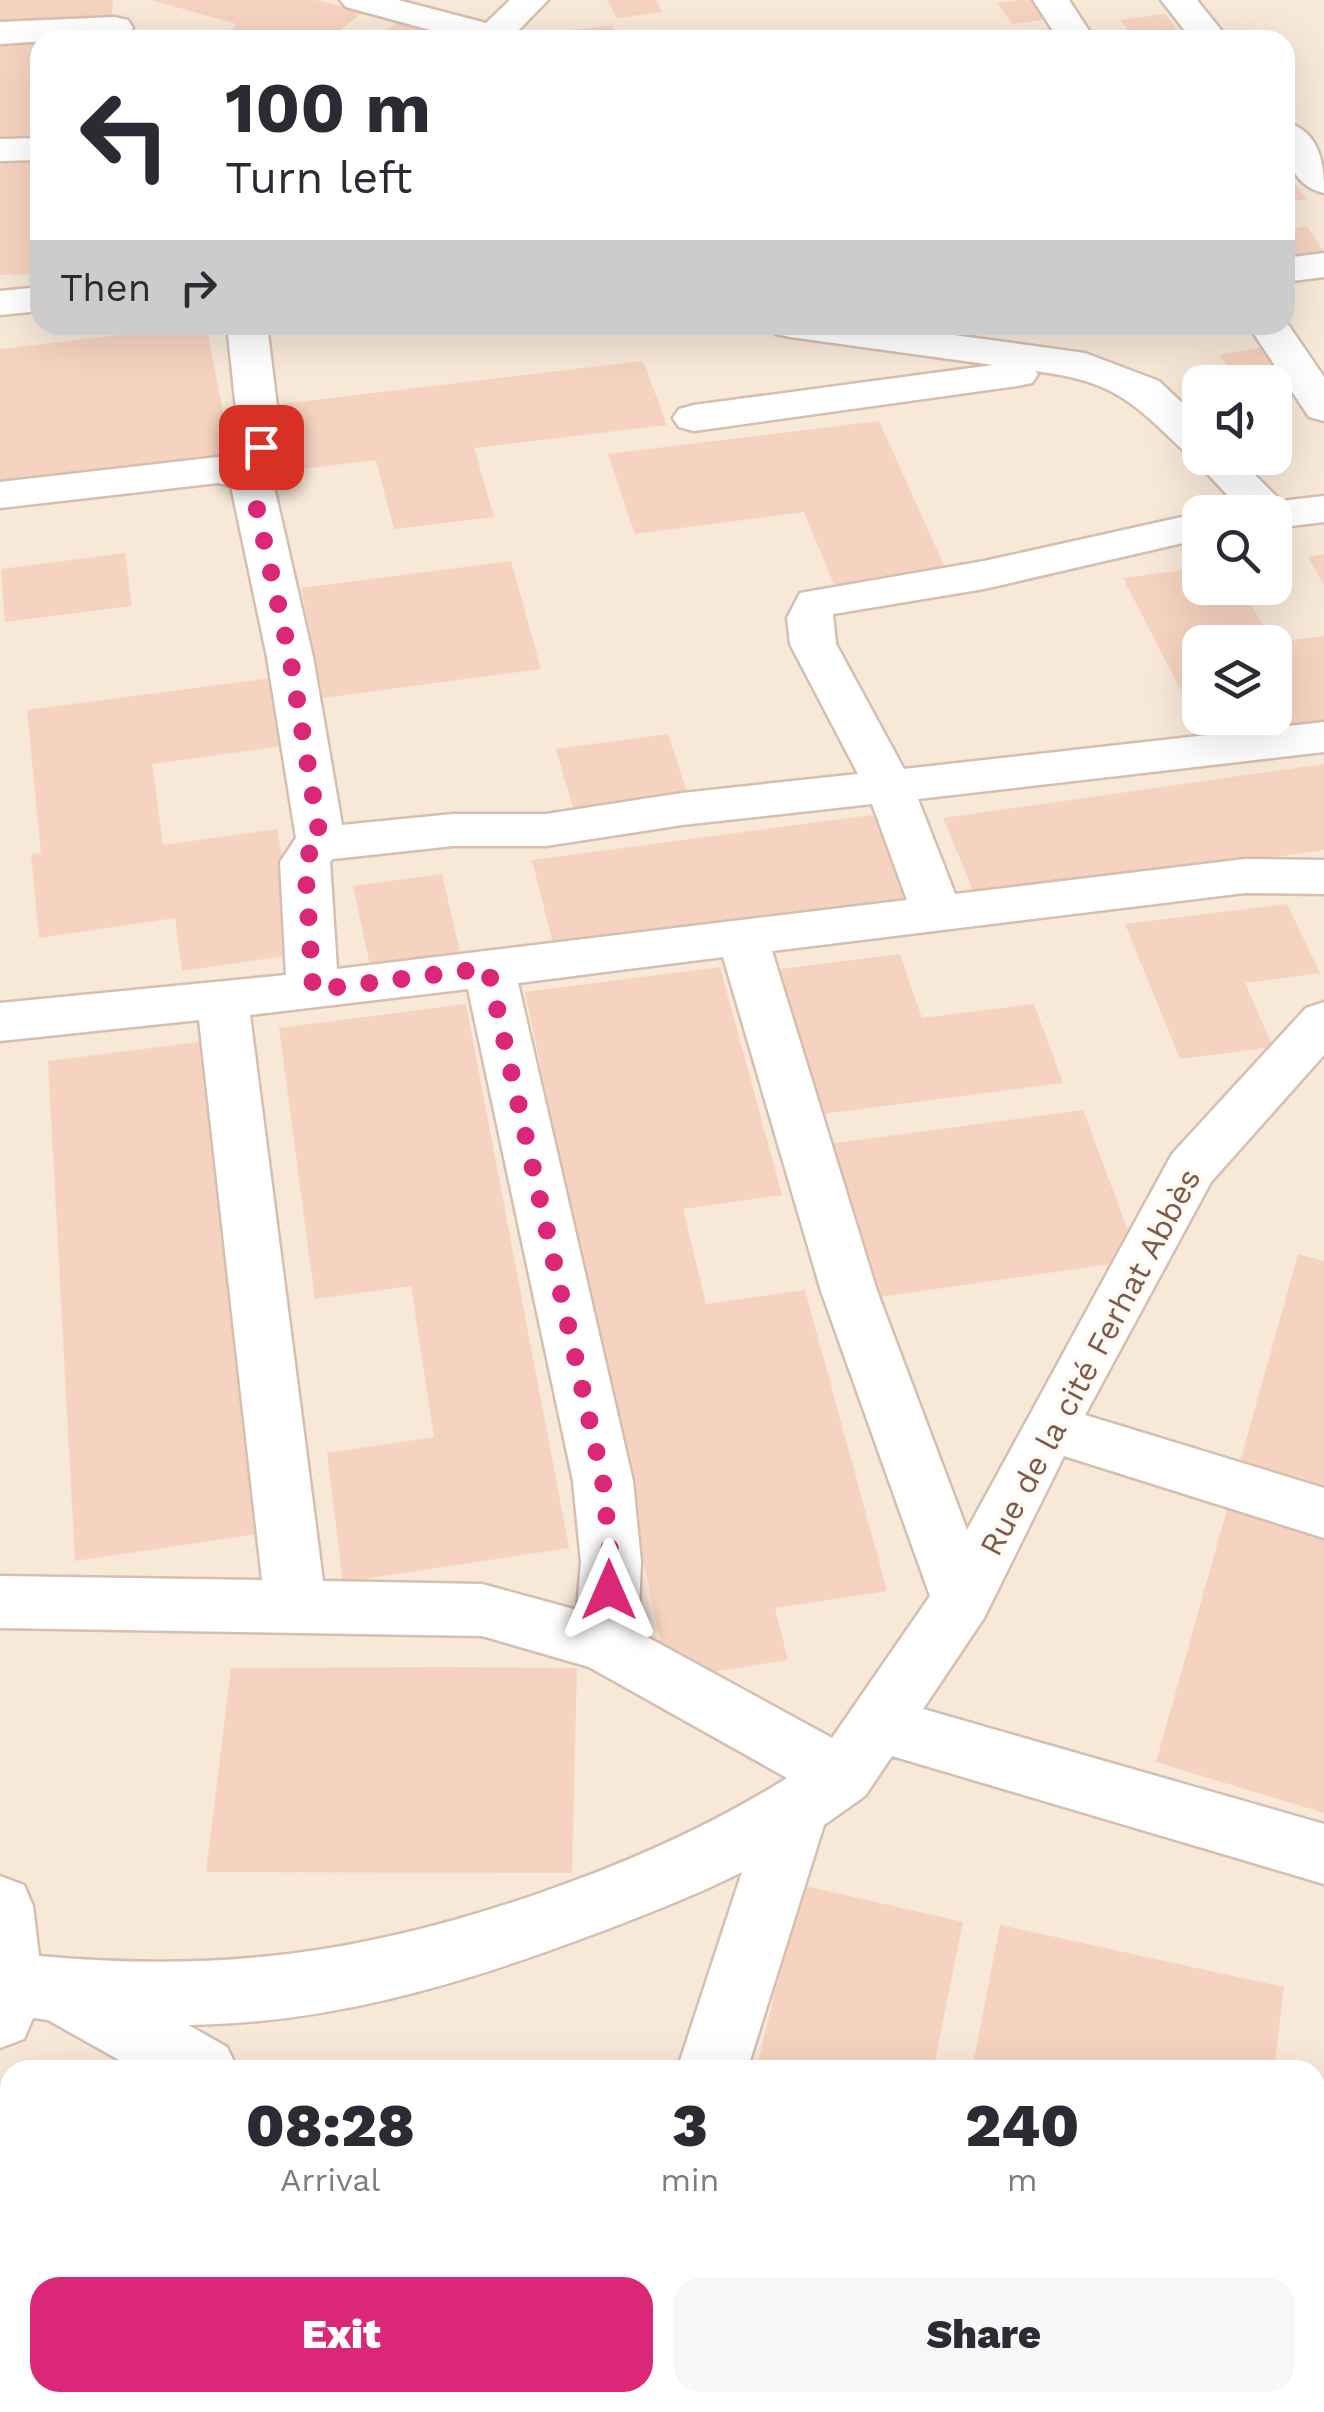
<!DOCTYPE html>
<html lang="en">
<head>
<meta charset="utf-8">
<style>
	body { margin:0; font-family:"Work Sans",sans-serif; background:#f7f7f7; color:#2b2b33; height:100vh; display:flex; flex-direction:column; font-size:38px; white-space:nowrap }
	* { box-sizing:border-box; margin:0 }
	p { font-size:32px; color:#7c7c81 }
	.icon { flex:none; width:55px; height:55px; fill:none; stroke:currentColor; stroke-width:2; stroke-linecap:round; stroke-linejoin:round }
	.map { position:relative; flex:1; overflow:hidden }
	.drawer { position:absolute; left:0px; top:2060px; width:1325px; height:352px; display:flex; flex-direction:column; background:#fff; border-radius:30px 30px 0 0; box-shadow:0 10px 40px #0002 }
	.drawer>* { flex:none }
	.banner { position:absolute; left:30px; top:30px; width:1265px; height:305px; border-radius:30px; box-shadow:0 10px 40px #0002; background:#fff; color:#2b2b33; overflow:hidden }
	.fabs { position:absolute; left:1182px; top:365px; display:grid; gap:20px }
	.fabs a { display:grid; place-items:center; width:110px; height:110px; border-radius:20px; background:#fff; box-shadow:0 10px 40px #0002; font-size:50px }
	.pin { position:absolute; display:grid; place-items:center; width:85px; height:85px; color:#fff; margin:-42px; border-radius:20px; box-shadow:0 5px 15px #0006 }
	.me { position:absolute; width:110px; margin:-55px; rotate:0deg; stroke-linejoin:round; filter:drop-shadow(0 0 8px #0008) }
	.turn { display:flex; align-items:center; gap:35px; height:210px; padding:0 30px; font-size:45px }
	.turn .icon { width:130px; height:130px; stroke-width:2.5 }
	.turn b { display:block; font-size:70px; line-height:85px }
	.then { display:flex; align-items:center; height:95px; padding:0 30px; background:#0003; gap:20px; font-size:38px }
	.eta { display:flex; justify-content:space-evenly; align-items:center; height:170px; text-align:center }
	.eta b { font-size:60px; font-weight:800; line-height:70px }
	.cta { display:flex; gap:20px; margin-top:auto; padding:20px 30px }
	.cta a { flex:1; height:115px; border-radius:30px; background:#db2777; color:#fff; font-size:40px; font-weight:800; line-height:115px; text-align:center }
	.cta a+a { background:#f7f7f7; color:#2b2b33 }
	.map>svg:first-child { display:block }
</style>
</head>
<body>
<div class="map">
<svg width="1324" height="2412" viewBox="0 0 1324 2412">
	<rect width="100%" height="100%" fill="#fef6eb"/>
	<path fill="#f7e8d8" fill-rule="evenodd" d="M0,0H1324V2412H0ZM40,40H1285V325H40ZM1200,382H1275V458H1200ZM1200,512H1275V588H1200ZM1200,642H1275V718H1200ZM10,2070H1315V2402H10Z"/>
	<g fill="#f6d3c0">
		<path d="M0,0H113L111,21L0,25Z"/>
		<path d="M151,0H316L363,12L328,40H220L237,24Z"/>
		<path d="M607,0H656L662,12L617,18Z"/>
		<path d="M1019,0H1044L1056,18L1012,24L997,3Z"/>
		<path d="M1165,14L1181,35L1136,40L1120,20Z"/>
		<path d="M397,22L461,39V40H375Z"/>
		<path d="M612,25L620,40H570L565,31Z"/>
		<path d="M1058,28L1066,40H1017L1012,34Z"/>
		<path d="M40,41V142L0,143V42Z"/>
		<path d="M40,161V274L0,275V162Z"/>
		<path d="M1285,175H1288L1307,199L1285,203Z"/>
		<path d="M1307,226L1324,252L1285,258V230Z"/>
		<path d="M206,325L231,453L0,481V349Z"/>
		<path d="M1270,346L1291,375L1239,382L1219,355Z"/>
		<path d="M643,361L667,425L474,448L494,517L394,529L376,460L278,472L264,406Z"/>
		<path d="M879,421L947,572L835,587L804,512L635,534L608,454Z"/>
		<path d="M125,553L132,606L5,622L1,569Z"/>
		<path d="M1324,554V585L1308,557Z"/>
		<path d="M511,561L541,669L323,698L301,588Z"/>
		<path d="M1200,568V588H1242L1272,642H1200V718H1275V642L1324,636V724L1207,741L1123,578Z"/>
		<path d="M286,676L299,744L152,764L163,845L277,829L299,954L182,971L175,918L39,938L31,854L41,853L27,710Z"/>
		<path d="M668,734L689,799L575,814L556,749Z"/>
		<path d="M1324,764V850L1096,883L1093,875L974,893L943,818Z"/>
		<path d="M886,813L922,906L554,948L532,860Z"/>
		<path d="M442,874L462,961L372,975L353,886Z"/>
		<path d="M1287,904L1320,973L1245,983L1273,1047L1180,1059L1125,924Z"/>
		<path d="M900,954L922,1018L1034,1004L1063,1083L823,1114L780,969Z"/>
		<path d="M720,967L782,1195L683,1209L706,1304L805,1290L887,1591L775,1608L788,1660L668,1679L525,992Z"/>
		<path d="M466,1004L569,1548L343,1582L327,1453L434,1437L411,1286L315,1299L279,1028Z"/>
		<path d="M206,1041L257,1534L75,1561L48,1061Z"/>
		<path d="M1083,1110L1139,1260L873,1298L828,1144Z"/>
		<path d="M1298,1254L1324,1261V1497L1237,1473Z"/>
		<path d="M1228,1506L1324,1532V1813L1156,1762Z"/>
		<path d="M442,1667L577,1668L572,1873L206,1872L231,1668Z"/>
		<path d="M801,1885L963,1922L933,2070H756Z"/>
		<path d="M1000,1925L1284,1987L1274,2070H972Z"/>
		<path d="M0,2154L10,2157V2402H595L592,2412H0Z"/>
		<path d="M740,2402H985L1013,2411L737,2412Z"/>
	</g>
	<g fill="none" stroke-linecap="round" stroke-linejoin="round">
		<g stroke="#d5bfb1" stroke-width="5">
			<g id="minor">
				<path d="M340,0H398L486,23L510,0H548L509,40H467L346,7Z"/>
				<path d="M1033,0H1069L1095,40H1059Z"/>
				<path d="M1161,0H1197L1229,40H1192Z"/>
				<path d="M115,17L128,20L133,28L128,36L0,44V22Z"/>
				<path d="M1285,122C1320,131 1324,163 1324,193C1289,185 1285,152 1285,122Z"/>
				<path d="M40,138V160L0,161V139Z"/>
				<path d="M1324,253V277L1285,282V258Z"/>
				<path d="M40,287V311L0,315V291Z"/>
				<path d="M1285,320L1324,377V421L1309,417L1248,325H1285Z"/>
				<path d="M227,325H267L282,447L272,478L313,657L342,825L453,814H546L682,793L858,774L790,644L787,618L800,593L984,561L1200,513V539L984,589L833,614L836,644L904,769L1324,722V752L918,799L955,894L1245,859L1324,860V894L1245,893L772,951L877,1291L967,1530L1172,1154L1306,1008L1324,1002V1055L1211,1182L1085,1415L1324,1488V1538L1064,1456L984,1618L923,1709L1324,1824V1884L892,1756L865,1796L824,1825L747,2070H677L742,1872C690,1898 635,1919 581,1939C452,1987 326,2023 188,2025L227,2047L238,2070H137L48,2020L33,2018L24,2039L0,2048V1876L24,1885L33,1906L39,1956C223,1973 366,1953 540,1893C627,1863 709,1827 787,1778L589,1667L482,1636L0,1628V1576L262,1580L199,1020L0,1041V1003L286,975L280,862L296,838L267,657L231,486L218,483L0,508V482L218,457L235,461L240,447ZM872,804L907,900L337,969L330,862L333,859L453,846H546L682,825ZM723,957L821,1291L930,1596L832,1738L638,1632L641,1562L633,1481L518,983ZM468,989L573,1481L581,1562L577,1610L482,1584L323,1581L250,1015Z"/>
				<path d="M770,325H880L1085,353L1159,381L1200,420V458H1238L1281,501L1324,496V522L1275,528V512H1243L1193,458L1195,454L1185,452C1131,400 1113,381 1035,371L1038,374L1032,383L1017,386L694,431L679,427L673,418L679,409L694,405L993,365L790,337L776,334Z"/>
				<path d="M1324,2244V2412H1272L1273,2402H1315V2247Z"/>
				<path d="M606,2402H681L678,2412H604Z"/>
				<path d="M1123,2402H1236L1239,2412H1127Z"/>
			</g>
		</g>
		<use href="#minor" fill="#fff" fill-rule="evenodd"/>
	</g>
	<g fill="none" stroke-linecap="round" stroke-linejoin="round">
		<path stroke="#db2777" stroke-width="18" stroke-dasharray="0 32.4" d="M261,447L250,478L290,657L321,844L310,852L305,862L313,990L488,968L603,1481L611,1562L609,1590"/>
	</g>
	<g text-anchor="middle" dominant-baseline="central" stroke-width="8" stroke-linejoin="round" paint-order="stroke">
		<g font-size="32" fill="#7d5a4a" stroke="#fffaf3">
			<text transform="translate(1090 1362) rotate(-62)">Rue de la cité Ferhat Abbès</text>
		</g>
	</g>
</svg>
<div class="fabs">
<a><svg class="icon" aria-label="sound" viewBox="0 0 24 24"><path d="M4 9h4l5-4v14l-5-4H4zM17 9q2 3 0 6"/></svg></a>
<a><svg class="icon" aria-label="search" viewBox="0 0 24 24"><circle cx="10" cy="10" r="6"/><path d="M15 15l6 6"/></svg></a>
<a><svg class="icon" aria-label="layers" viewBox="0 0 24 24"><path d="M12 4l9 5-9 5-9-5zM3 14l9 5 9-5"/></svg></a>
</div>
<div class="pin" style="left:261px;top:447px;background:#d93025"><svg class="icon" aria-label="arrive" viewBox="0 0 24 24"><path d="M6 21V4h12l-3 4 3 4H6"/></svg></div>
<svg class="me" style="left:609px;top:1590px" viewBox="-20 -20 40 40"><path d="M0-17L14 15 0 8-14 15z" fill="#db2777" stroke="#fff" stroke-width="4"/></svg>
<div class="banner">
<div class="turn"><svg class="icon" aria-label="left" viewBox="0 0 24 24"><path d="M17 20v-9H6M10 6l-5 5 5 5"/></svg><div><b>100 m</b>Turn left</div></div>
<div class="then">Then<svg class="icon" aria-label="right" viewBox="0 0 24 24"><path d="M7 20v-9h11M14 6l5 5-5 5"/></svg></div>
</div>
<section class="drawer">
<div class="eta">
<div><b>08:28</b><p>Arrival</p></div>
<div><b>3</b><p>min</p></div>
<div><b>240</b><p>m</p></div>
</div>
<div class="cta"><a>Exit</a><a>Share</a></div>
</section>
</div>
</body>
</html>
